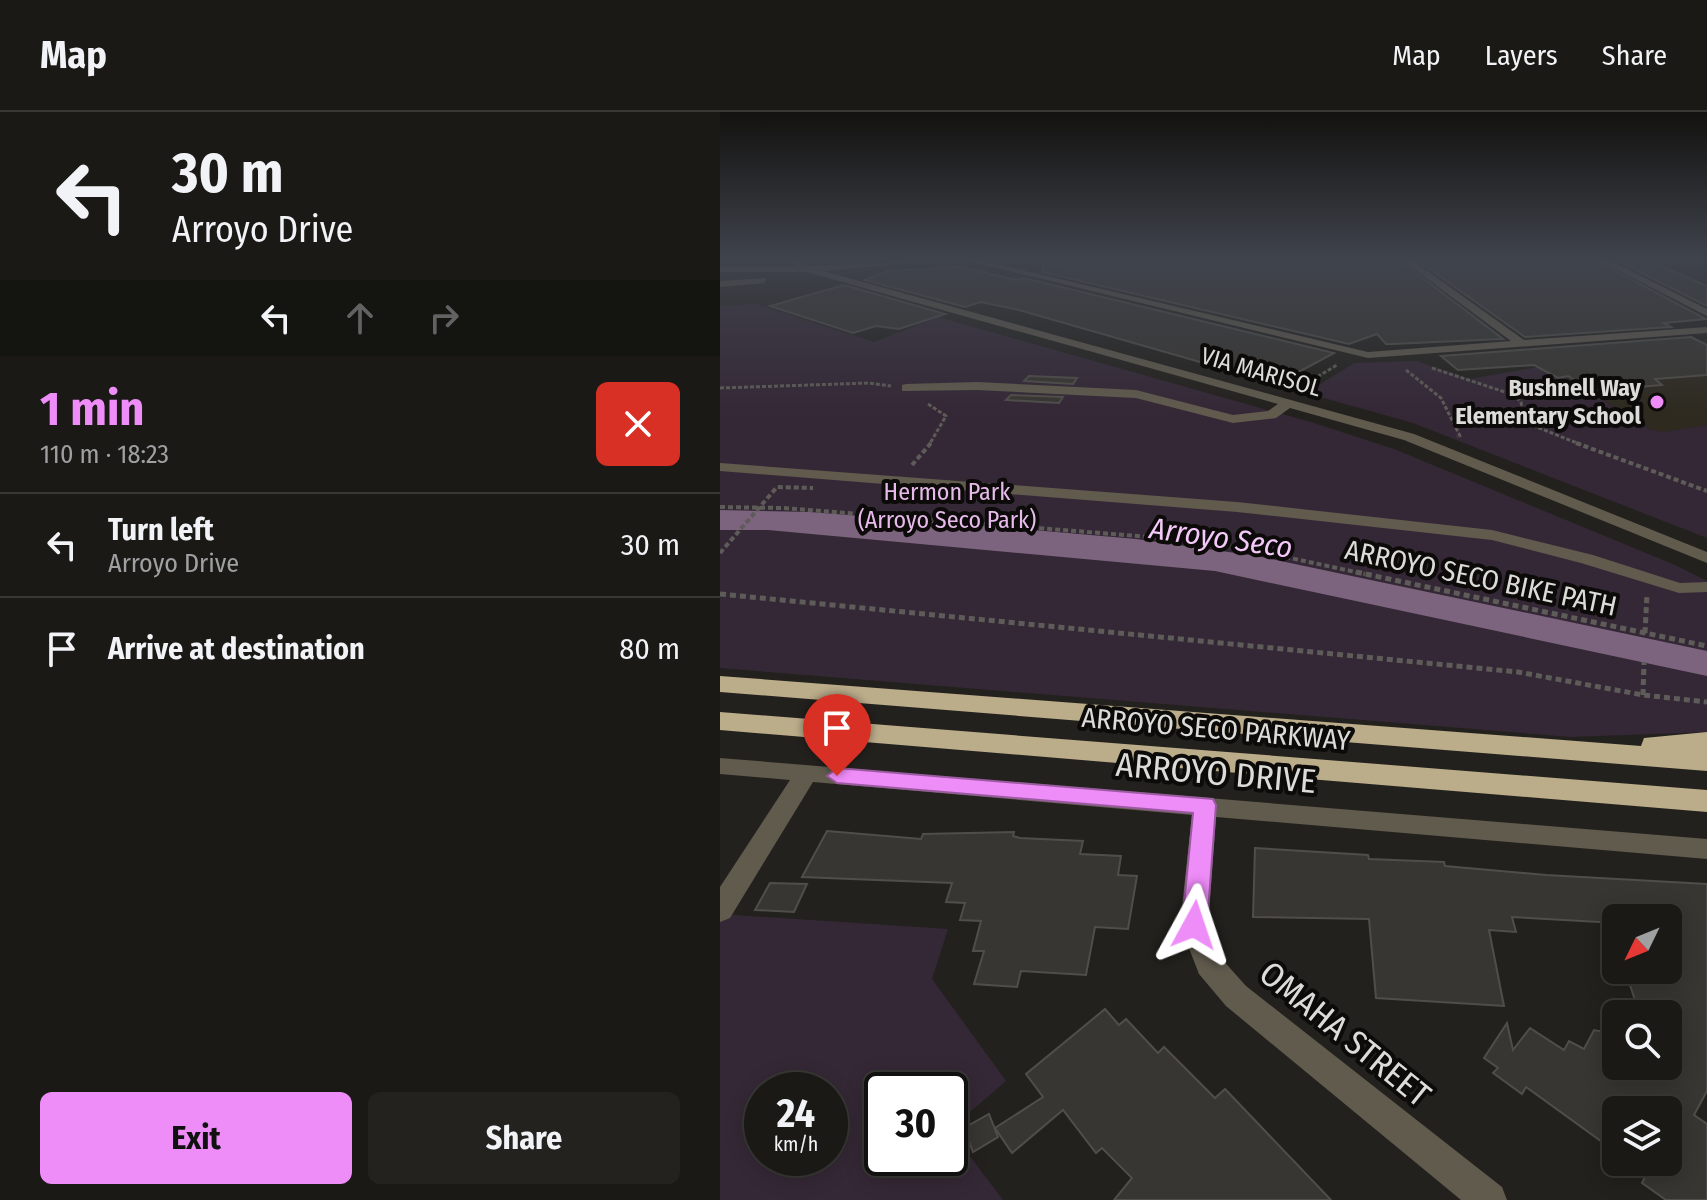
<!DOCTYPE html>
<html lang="en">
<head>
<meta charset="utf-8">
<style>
	body { margin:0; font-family:"Fira Sans Condensed",sans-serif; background:#23221f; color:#f1f3f6; height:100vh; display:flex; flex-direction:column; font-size:30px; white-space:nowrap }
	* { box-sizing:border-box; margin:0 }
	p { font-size:26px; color:#9fa0a1 }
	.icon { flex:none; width:44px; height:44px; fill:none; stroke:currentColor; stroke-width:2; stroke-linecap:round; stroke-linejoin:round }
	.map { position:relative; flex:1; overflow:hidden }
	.sheet { display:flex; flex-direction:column; background:#1a1916; width:720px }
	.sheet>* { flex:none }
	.hud { background:#1a1916; color:#f1f3f6; overflow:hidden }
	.needle { width:52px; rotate:227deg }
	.fabs { position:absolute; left:882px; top:792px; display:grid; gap:16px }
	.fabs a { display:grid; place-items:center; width:80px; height:80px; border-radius:12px; background:#1a1916; box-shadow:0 4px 20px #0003,0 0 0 2px #383835; font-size:40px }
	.speed { position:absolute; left:24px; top:960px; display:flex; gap:16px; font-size:40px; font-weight:700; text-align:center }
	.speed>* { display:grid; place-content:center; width:104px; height:104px; border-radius:50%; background:#1a1916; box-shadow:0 4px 20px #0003,0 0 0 2px #383835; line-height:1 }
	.speed small { font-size:20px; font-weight:400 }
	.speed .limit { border:4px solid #111; border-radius:12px; background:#fff; color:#111 }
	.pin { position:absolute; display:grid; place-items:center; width:68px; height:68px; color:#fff; margin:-82px -34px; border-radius:50% 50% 50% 0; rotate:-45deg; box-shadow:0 0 8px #0007 }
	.pin .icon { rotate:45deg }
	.me { position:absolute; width:88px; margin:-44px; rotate:5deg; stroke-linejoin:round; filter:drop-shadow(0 0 6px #0008) }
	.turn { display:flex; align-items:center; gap:28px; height:168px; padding:0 40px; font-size:36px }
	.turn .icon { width:104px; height:104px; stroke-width:2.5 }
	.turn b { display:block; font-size:56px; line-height:68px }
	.lanes { display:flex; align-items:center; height:76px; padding:0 40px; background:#0003; justify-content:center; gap:40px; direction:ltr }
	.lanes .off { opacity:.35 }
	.round { display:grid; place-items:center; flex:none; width:84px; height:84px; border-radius:12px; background:#23221f }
	.overview { display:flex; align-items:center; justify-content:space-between; height:136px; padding:0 40px }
	h1 { font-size:48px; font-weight:700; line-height:60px; color:#ee8cf8 }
	.button { display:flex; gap:16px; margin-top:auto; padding:16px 40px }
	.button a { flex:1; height:92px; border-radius:12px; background:#ee8cf8; color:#111; font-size:32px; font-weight:700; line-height:92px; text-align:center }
	.button a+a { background:#23221f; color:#f1f3f6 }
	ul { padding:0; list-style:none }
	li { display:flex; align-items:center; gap:24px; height:104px; padding:0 40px; border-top:2px solid #383835 }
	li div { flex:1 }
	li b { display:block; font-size:30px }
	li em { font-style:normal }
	header { display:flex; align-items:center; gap:48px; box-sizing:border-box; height:112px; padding:0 40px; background:#1a1916; border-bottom:2px solid #383835 }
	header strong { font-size:38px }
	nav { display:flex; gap:44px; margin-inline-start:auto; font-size:28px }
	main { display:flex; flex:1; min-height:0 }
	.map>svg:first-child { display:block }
</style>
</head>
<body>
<header>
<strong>Map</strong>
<nav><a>Map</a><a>Layers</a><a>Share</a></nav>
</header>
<main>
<section class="sheet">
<div class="hud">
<div class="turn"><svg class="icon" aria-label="left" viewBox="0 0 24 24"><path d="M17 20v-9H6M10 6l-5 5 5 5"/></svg><div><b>30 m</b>Arroyo Drive</div></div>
<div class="lanes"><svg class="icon" aria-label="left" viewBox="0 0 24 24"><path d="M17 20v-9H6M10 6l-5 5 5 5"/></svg><svg class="icon off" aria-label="ahead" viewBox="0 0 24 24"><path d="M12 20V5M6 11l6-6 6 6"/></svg><svg class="icon off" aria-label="right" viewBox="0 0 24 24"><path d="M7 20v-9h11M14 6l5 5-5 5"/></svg></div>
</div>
<div class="overview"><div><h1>1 min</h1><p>110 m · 18:23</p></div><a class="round" style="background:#d93025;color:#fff"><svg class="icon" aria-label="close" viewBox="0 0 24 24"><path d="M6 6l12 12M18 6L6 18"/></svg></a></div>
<ul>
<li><svg class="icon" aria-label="left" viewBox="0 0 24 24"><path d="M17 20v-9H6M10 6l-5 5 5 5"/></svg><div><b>Turn left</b><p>Arroyo Drive</p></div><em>30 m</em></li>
<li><svg class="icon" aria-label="arrive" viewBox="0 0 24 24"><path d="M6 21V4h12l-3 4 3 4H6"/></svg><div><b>Arrive at destination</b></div><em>80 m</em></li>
</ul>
<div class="button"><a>Exit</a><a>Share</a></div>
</section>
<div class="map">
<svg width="987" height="1088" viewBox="0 0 987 1088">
	<rect width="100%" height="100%" fill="#23211d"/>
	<path fill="#2e2a20" d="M987,228V313L944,320L929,317L848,266L839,267L795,242Z"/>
	<g fill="#352836" fill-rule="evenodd">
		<path d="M36,192L154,230L218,205L594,311L674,337L955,453L987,469V620L851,625L0,556V194Z"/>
		<path d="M696,249L750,267L818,255L839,267L848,266L929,317L944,320L987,313V426L693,311L586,281L634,251Z"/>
		<path d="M0,802L228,817L212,867L286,969L230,1017V978H162V1046H230V1018L283,1088H0ZM42,978H110V1046H42Z"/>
	</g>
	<path fill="#7c647e" d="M0,398L90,400L256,413L416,427L537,444L987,539V564L495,459L48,418H0Z"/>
	<g fill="#383632" stroke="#504e49" stroke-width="2">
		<path d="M414,148H679L783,227L672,232H666L657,222L629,232L322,160L323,153Z"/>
		<path d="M697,148H875L986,207L944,211L951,215L805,225Z"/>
		<path d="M896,148H928L987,174V194Z"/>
		<path d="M242,155L296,168L304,166L614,241L562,269L538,262L532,265L299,198L261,190L245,195L145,168L167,159Z"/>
		<path d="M124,173L225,202L179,217L156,214L133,221L50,194Z"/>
		<path d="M971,225L987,233V263L935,267L942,273L872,279L848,264L838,266L814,253L738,258L721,244Z"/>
		<path d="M309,264L357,266L353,272L304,269Z"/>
		<path d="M291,283L343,285L339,291L286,288Z"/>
		<path d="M107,719L201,727L203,722L294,720L293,724L300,726L363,729L360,742L401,744L398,763L417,764L408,817L375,815L366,863L301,859L297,875L254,872L264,839H253L261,809L240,808L245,791L226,790L232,771L82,765Z"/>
		<path d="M535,736L648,743L649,747L724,750L725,754L826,763L987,772V979L974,1003L987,1012V1088H946L922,1071L933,1050H948V998H896V1040L806,975L802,982L773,961L778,956L764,946L787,911L793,938L810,916L844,938L849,929L864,937L874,918L896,922V954H948V893L916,891L905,858H948V806H896V811L792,805L796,820L769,818L784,894L656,886L649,807L533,805Z"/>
		<path d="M50,771L87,772L74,800L35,798Z"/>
		<path d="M385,897L399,913L406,907L438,941L444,935L495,986L505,977L611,1088H394L412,1066L382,1036L376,1041L343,998L292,1041L275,1016L323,985L306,962Z"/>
		<path d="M269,1002L278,1025L253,1040L244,1016Z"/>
	</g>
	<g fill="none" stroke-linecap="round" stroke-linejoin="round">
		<g stroke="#5e5c58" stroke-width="3" stroke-dasharray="4 2" stroke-linecap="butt">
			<path d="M712,256L794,283L801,290L804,310L862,333"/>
			<path d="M686,258L721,286L740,324L737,325"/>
			<path d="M0,276L149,271L171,274"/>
			<path d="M577,277L617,253"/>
			<path d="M208,292L226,304L209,333"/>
		</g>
		<g stroke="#5e5c58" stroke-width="4" stroke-dasharray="5 3" stroke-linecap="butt">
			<path d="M856,331L987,379"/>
			<path d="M192,353L211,331"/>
			<path d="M0,395L63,396L456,427L533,438L645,462"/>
		</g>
		<g stroke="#5e5c58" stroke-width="5" stroke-dasharray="6 4" stroke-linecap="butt">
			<path d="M636,460L987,534"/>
			<path d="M0,482L798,560L923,583L987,590"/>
			<path d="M925,521L927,482"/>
			<path d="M923,583L924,550"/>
		</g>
		<g fill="#615b4e" fill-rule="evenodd">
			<path d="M69,148H79L89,154L225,148L103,159L694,322L987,440V451L684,328L570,296L556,306L513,311L416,286L257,278L182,279V273L186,272L257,270L416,278L513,303L548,299L558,292L87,160H0V154H77Z"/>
			<path d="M244,148H259L648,240L791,229L682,148H692L804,228L987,215V221L648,246Z"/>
			<path d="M878,148H889L987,197V204Z"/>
			<path d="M47,166L44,171L0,175V169Z"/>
			<path d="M0,351L517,390L772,418L873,443L960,471L987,470V480L959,481L861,451L772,428L517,400L0,359Z"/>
			<path d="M0,646L987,727V747L496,705L488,813L500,845L526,874L782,1075L787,1088H741L506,894L479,862L460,813L472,703L93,670L10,806L0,810V775L70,668L0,662Z"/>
		</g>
		<g fill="#bbac8a" fill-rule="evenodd">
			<path d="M0,564L921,634L924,626L987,620V659L0,580Z"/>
			<path d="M0,600L987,678V700L0,618Z"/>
		</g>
		<path stroke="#5e5c58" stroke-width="4" stroke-dasharray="5 3" stroke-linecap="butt" d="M0,441L57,375L93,376"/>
	</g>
	<linearGradient id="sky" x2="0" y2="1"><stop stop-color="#131210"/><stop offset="0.49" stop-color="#3f434c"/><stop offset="1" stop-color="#3f434c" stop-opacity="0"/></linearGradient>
	<rect width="987" height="300" fill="url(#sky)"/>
	<path fill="#ee8cf8" stroke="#9b5ba1" stroke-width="2" d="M117,656L493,687L496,693L487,813L483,821L474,824L466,821L462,813L473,701L117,671L107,664Z"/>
	<circle fill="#ee8cf8" stroke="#0c0b09" stroke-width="3" cx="937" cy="290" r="8"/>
	<g text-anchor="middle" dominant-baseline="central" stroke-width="8" stroke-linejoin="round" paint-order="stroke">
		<g font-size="24" fill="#dcdbd8" stroke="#0c0b09">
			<text transform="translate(541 260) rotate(16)">VIA MARISOL</text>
		</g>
		<g font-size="24" font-weight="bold" fill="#dcdbd8" stroke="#0c0b09" text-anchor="end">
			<text x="921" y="276">Bushnell Way<tspan x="921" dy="28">Elementary School</tspan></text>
		</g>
		<g font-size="24" fill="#e6baea" stroke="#0c0b09">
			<text x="227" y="380">Hermon Park<tspan x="227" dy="28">(Arroyo Seco Park)</tspan></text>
		</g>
		<g font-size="28" fill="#dcdbd8" stroke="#0c0b09">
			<text transform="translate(761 466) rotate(12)">ARROYO SECO BIKE PATH</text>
			<text transform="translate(496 617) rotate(5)">ARROYO SECO PARKWAY</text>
		</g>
		<g font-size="30" font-style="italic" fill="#f4c8f8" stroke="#0c0b09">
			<text transform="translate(501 426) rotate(8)">Arroyo Seco</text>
		</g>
		<g font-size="34" fill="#dcdbd8" stroke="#0c0b09">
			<text transform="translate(496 661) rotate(5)">ARROYO DRIVE</text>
			<text transform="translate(625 922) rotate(39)">OMAHA STREET</text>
		</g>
	</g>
</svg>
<div class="fabs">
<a><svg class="needle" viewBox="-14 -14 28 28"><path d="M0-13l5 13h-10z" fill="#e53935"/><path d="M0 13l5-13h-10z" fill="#9fa0a1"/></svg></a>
<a><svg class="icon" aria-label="search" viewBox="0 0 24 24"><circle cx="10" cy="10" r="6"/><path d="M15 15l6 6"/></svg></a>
<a><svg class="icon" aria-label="layers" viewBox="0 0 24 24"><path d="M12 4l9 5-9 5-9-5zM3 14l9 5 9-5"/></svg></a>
</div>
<div class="speed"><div>24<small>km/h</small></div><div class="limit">30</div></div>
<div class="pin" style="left:117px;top:664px;background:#d93025"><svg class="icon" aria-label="arrive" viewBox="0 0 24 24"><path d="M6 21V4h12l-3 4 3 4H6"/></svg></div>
<svg class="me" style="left:474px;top:813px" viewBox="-20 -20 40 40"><path d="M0-17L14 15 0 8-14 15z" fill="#ee8cf8" stroke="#fff" stroke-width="4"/></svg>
</div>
</main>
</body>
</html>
